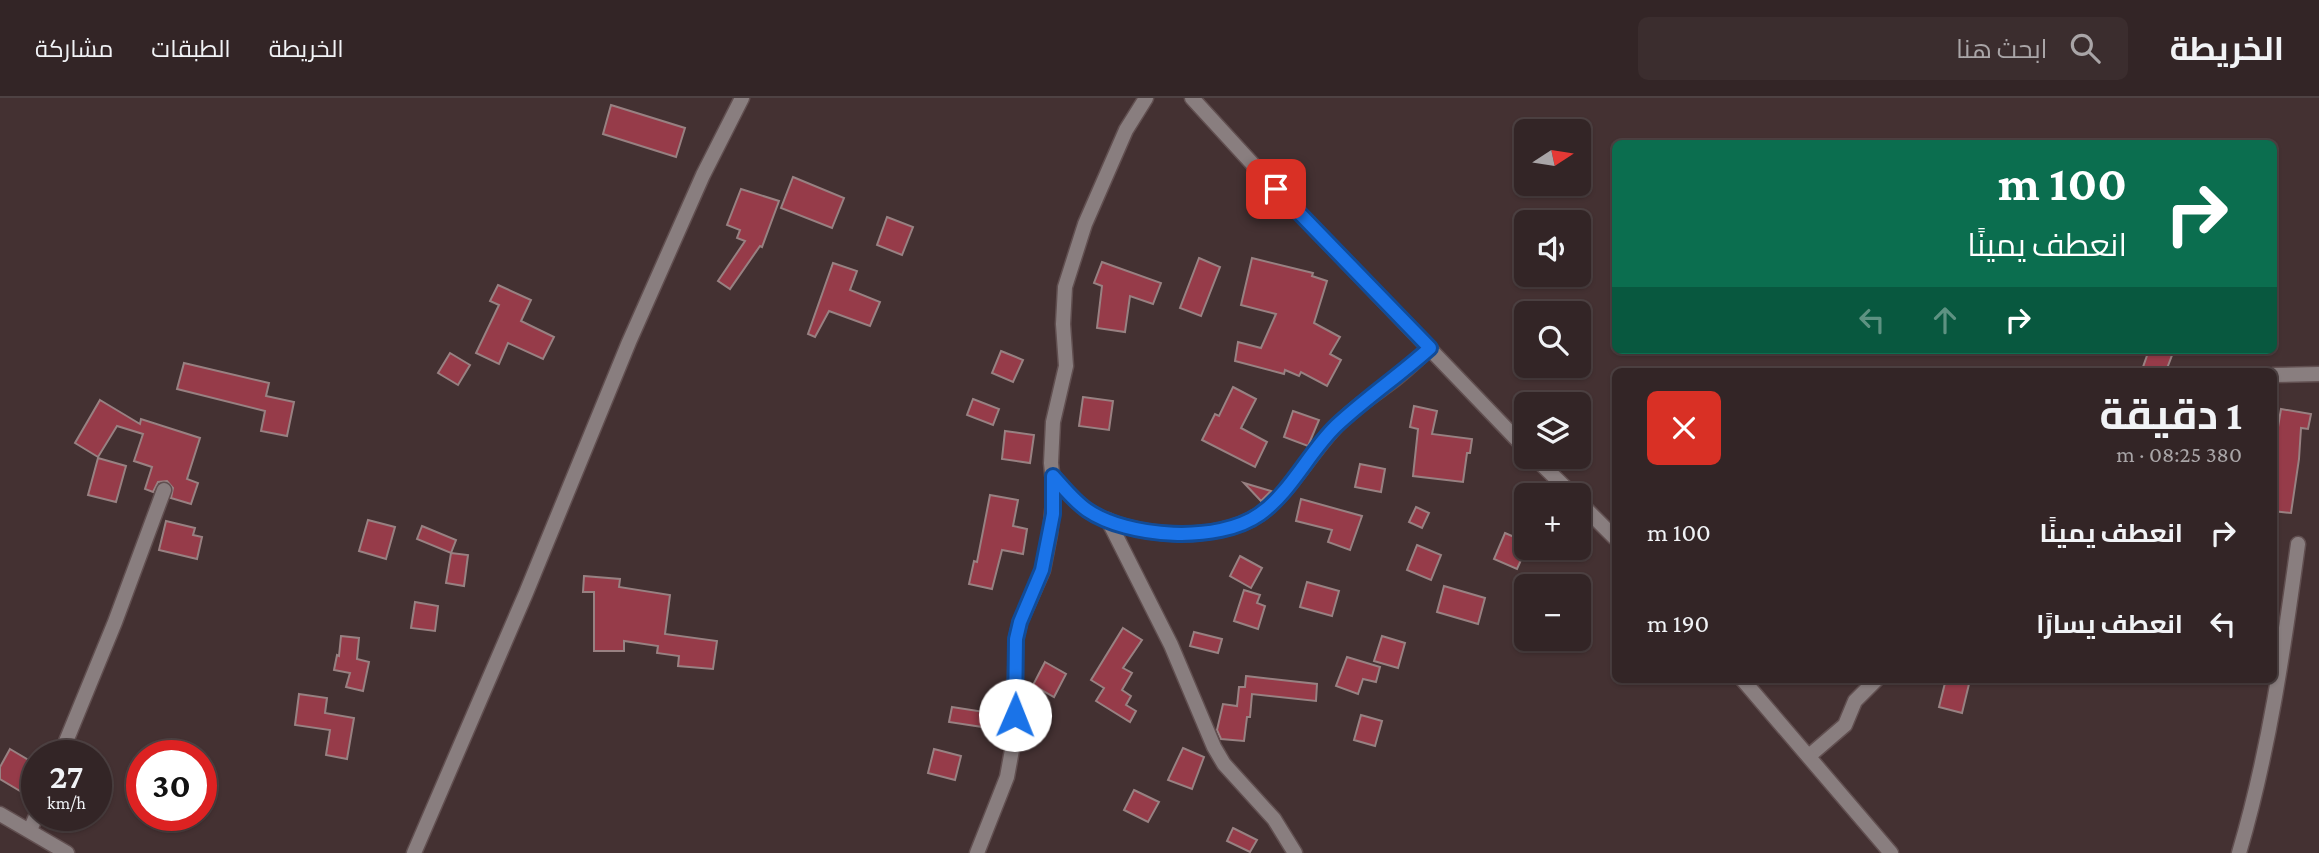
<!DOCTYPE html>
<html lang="ar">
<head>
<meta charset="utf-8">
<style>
	body { margin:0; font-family:"Crimson Pro",Cairo,serif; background:#3b2d2e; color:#f1f3f6; direction:rtl; height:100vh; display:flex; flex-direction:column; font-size:26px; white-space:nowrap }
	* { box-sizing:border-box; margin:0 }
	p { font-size:23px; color:#a9a5a7 }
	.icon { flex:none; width:38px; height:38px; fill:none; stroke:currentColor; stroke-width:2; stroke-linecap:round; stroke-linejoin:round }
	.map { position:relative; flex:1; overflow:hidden; direction:ltr }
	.panel { position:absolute; left:1612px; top:270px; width:665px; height:315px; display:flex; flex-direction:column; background:#332526; border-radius:10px; box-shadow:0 2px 5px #0004,0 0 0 2px #4e4243; direction:rtl }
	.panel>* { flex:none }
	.hud { position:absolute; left:1612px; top:42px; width:665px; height:214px; border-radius:10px; box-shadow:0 2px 5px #0004,0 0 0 2px #4e4243; direction:rtl; background:#0b6e4f; color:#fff; overflow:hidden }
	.needle { width:46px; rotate:78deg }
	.tools { position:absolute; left:1514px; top:21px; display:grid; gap:14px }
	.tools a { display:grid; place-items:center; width:77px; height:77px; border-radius:10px; background:#332526; box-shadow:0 2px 5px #0004,0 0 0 2px #4e4243; font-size:35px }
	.speed { position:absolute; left:21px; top:642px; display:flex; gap:14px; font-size:35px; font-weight:700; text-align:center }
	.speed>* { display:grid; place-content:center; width:91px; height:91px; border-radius:50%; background:#332526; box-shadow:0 2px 5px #0004,0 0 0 2px #4e4243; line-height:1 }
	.speed small { font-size:18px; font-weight:400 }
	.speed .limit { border:10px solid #d22; background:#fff; color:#111 }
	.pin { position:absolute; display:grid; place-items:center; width:60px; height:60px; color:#fff; margin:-30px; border-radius:14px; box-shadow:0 4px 10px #0006 }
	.me { position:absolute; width:77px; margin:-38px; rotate:1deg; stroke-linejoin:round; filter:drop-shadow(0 0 5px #0008) }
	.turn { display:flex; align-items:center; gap:24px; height:147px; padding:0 35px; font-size:32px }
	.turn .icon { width:91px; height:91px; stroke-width:2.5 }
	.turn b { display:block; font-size:49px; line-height:60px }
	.lanes { display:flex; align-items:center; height:66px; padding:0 35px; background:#0003; justify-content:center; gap:35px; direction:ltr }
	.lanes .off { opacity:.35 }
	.round { display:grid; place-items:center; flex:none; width:74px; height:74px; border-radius:10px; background:#3b2d2e }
	.headline { display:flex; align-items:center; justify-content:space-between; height:119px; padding:0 35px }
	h1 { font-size:42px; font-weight:700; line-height:52px }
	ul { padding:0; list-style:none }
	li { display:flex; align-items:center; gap:21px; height:91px; padding:0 35px }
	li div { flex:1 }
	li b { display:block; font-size:26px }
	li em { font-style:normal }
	header { display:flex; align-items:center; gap:42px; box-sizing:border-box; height:98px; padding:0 35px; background:#332526; border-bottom:2px solid #4e4243 }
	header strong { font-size:33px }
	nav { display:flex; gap:38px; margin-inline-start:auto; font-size:24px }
	.search { width:490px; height:63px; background:#3b2d2e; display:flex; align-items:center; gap:18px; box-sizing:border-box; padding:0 24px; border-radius:10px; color:#a9a5a7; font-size:26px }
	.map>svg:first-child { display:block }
</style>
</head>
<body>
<header>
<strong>الخريطة</strong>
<div class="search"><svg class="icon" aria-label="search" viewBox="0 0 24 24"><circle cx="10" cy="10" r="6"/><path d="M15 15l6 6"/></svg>ابحث هنا</div>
<nav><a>الخريطة</a><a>الطبقات</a><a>مشاركة</a></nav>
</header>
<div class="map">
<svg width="2319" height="755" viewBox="0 0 2319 755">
	<rect width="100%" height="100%" fill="#443132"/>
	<g fill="#963b49" stroke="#988182" stroke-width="2">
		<path d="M611,7L685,30L676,59L603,36Z"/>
		<path d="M793,79L844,100L832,130L781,110Z"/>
		<path d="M741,91L779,103L762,149L760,148L730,191L718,183L745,143L737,140L740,132L727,127Z"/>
		<path d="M887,119L913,129L902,157L877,147Z"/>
		<path d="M1199,160L1220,169L1201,218L1180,210Z"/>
		<path d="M1252,160L1313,175L1312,178L1327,183L1314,225L1340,239L1330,256L1341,262L1327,288L1301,274L1299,278L1285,272L1284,276L1235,263L1238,244L1261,250L1276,216L1241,207Z"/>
		<path d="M1102,164L1161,185L1153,206L1130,198L1125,234L1097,230L1102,188L1094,185Z"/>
		<path d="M833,165L857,173L850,192L880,204L870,228L829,213L815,239L808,236Z"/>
		<path d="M498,187L531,202L521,223L554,239L543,261L508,245L499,266L476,255L499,207L490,203Z"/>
		<path d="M2149,252H2174L2166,273H2153L2143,269Z"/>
		<path d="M1001,253L1023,262L1013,284L992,275Z"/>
		<path d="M450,255L470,267L458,287L438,275Z"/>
		<path d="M184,265L269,285L266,298L294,304L287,338L261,333L265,313L177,291Z"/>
		<path d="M1233,289L1256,301L1241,330L1267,344L1255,369L1202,342L1215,316L1219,318Z"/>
		<path d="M1083,299L1113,303L1109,332L1079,328Z"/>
		<path d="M973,301L999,311L993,327L967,317Z"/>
		<path d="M100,302L140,326L141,321L200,340L187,381L198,385L191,406L171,400L173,390L167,383L158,384L153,394L145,391L152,369L134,363L143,336L117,328L98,359L75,345Z"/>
		<path d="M1414,308L1437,313L1432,336L1472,341L1470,355H1467L1463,384L1413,378L1418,331L1410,329Z"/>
		<path d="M2281,311L2311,316L2308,331L2301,330L2299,361L2291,415L2273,413V341H2276Z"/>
		<path d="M1293,313L1319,322L1308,348L1284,339Z"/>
		<path d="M1005,333L1034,337L1030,365L1002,361Z"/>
		<path d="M98,360L126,368L116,404L88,397Z"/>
		<path d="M1360,366L1385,371L1381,394L1355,389Z"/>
		<path d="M1244,385L1271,393L1261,403Z"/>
		<path d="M990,397L1018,402L1013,428L1027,431L1023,456L1002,452L992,491L969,486L974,463L977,464Z"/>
		<path d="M1301,401L1362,418L1350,452L1328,444L1332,432L1296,423Z"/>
		<path d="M1416,409L1429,415L1422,430L1409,424Z"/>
		<path d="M368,422L395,429L386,461L359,453Z"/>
		<path d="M166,423L195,430L193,437L202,439L197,461L159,452Z"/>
		<path d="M422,428L456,442L451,455L417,441Z"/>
		<path d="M1505,435L1526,444V451L1517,471L1494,461Z"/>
		<path d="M1417,447L1441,457L1431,482L1407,472Z"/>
		<path d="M451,455L468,457L464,488L446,485Z"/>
		<path d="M1240,458L1262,470L1251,490L1230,478Z"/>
		<path d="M584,478L620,481L619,489L670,497L665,536L717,543L713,571L678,568L679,558L657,555L658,548L624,543V553H594V494H583Z"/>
		<path d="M1307,484L1339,493L1332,518L1300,509Z"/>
		<path d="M1444,488L1485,500L1478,526L1437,514Z"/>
		<path d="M1244,492L1260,497L1257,505L1265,508L1258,531L1234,523Z"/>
		<path d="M415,504L438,508L435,533L411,530Z"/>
		<path d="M1123,530L1142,542L1123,570L1132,575L1122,592L1131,598L1126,607L1136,613L1130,624L1096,603L1104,590L1091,582Z"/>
		<path d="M1194,534L1222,541L1218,555L1190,548Z"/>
		<path d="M341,538L359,540L357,561L369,564L363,593L346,589L350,575L334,572L337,557L339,558Z"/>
		<path d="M1382,538L1405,545L1398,570L1374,563Z"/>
		<path d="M1347,559L1380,569L1376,584L1363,581L1358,596L1336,588Z"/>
		<path d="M1045,564L1066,576L1054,599L1033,587Z"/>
		<path d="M1246,578L1317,586L1316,603L1252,596L1250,619H1247L1244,643L1221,641L1217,632L1223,606L1237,608L1239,589H1245Z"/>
		<path d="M1946,581L1969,586L1962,615L1939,609Z"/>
		<path d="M299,596L327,600L325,615L354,620L347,661L326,657L330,632L295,627Z"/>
		<path d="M952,609L991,615L989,630L949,624Z"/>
		<path d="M1361,617L1382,623L1375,648L1354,642Z"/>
		<path d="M1183,650L1204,659L1192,691L1168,682Z"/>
		<path d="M10,651L37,667V688L30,699L0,681V669Z"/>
		<path d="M934,651L961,658L955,682L928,675Z"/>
		<path d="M1134,692L1159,704L1148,724L1124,712Z"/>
		<path d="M1233,730L1257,742L1250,754L1227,743Z"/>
	</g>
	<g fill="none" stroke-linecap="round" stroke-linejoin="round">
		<g stroke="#614f50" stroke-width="17">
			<g id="minor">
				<path d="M2273,277L2319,276"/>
				<path d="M1053,378C1063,389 1074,403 1087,412C1129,440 1217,446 1260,416C1289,395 1308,359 1333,332C1350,312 1373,298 1394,282C1407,272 1418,261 1430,250"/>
				<path d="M1108,422L1171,547L1214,649L1224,666L1274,721L1295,755"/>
				<path d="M60,658L115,524L164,392"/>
				<path d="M1809,658L1845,627L1855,603L1877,581"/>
				<path d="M30,732L37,716"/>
				<path d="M977,755L1007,679L1014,641L1016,541L1020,524L1043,472L1050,436L1054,394L1051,365L1053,324L1066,268L1063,226L1065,189L1085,126L1126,32L1146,0"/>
				<path d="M2239,755C2269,654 2284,549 2298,446"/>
			</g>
		</g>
		<g stroke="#614f50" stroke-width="17">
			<g id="tertiary">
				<path d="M1192,0L1259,73L1526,351"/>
				<path d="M1534,359L1573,397"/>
				<path d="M1578,403L1615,440"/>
				<path d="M1742,581L1891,755"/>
				<path d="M0,716L67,755"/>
				<path d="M414,755L526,495L629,244L703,77L742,0"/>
			</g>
		</g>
		<use href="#minor" stroke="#897e7f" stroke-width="14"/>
		<use href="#tertiary" stroke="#897e7f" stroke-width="14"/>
	</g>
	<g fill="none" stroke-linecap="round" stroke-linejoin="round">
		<g stroke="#114b97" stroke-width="18">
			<path id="route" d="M1015,617L1016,541L1020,524L1042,472L1053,416V378C1063,389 1074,403 1087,412C1128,440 1218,446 1260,416C1291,394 1309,354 1336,328C1366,300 1400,277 1430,250L1276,91"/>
		</g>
		<use href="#route" stroke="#1a73e8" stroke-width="12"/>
	</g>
</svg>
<div class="tools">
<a><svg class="needle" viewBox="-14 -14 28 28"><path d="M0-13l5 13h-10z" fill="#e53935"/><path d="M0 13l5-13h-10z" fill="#a9a5a7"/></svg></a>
<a><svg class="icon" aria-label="sound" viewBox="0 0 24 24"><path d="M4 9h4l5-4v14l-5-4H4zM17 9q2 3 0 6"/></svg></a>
<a><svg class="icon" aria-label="search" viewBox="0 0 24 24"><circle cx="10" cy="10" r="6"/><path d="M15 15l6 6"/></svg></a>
<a><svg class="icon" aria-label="layers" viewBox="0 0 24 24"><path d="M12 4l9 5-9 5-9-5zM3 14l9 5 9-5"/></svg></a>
<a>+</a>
<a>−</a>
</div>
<div class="speed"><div>27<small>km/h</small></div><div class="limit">30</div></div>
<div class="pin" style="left:1276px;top:91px;background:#d93025"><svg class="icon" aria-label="arrive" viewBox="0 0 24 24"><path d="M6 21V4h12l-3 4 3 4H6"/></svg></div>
<svg class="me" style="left:1015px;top:617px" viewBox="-20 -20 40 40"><circle r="19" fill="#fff"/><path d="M0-13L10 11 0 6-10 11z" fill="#1a73e8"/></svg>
<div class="hud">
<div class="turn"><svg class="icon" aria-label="right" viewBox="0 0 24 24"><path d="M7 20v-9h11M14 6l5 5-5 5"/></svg><div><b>100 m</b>انعطف يمينًا</div></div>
<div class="lanes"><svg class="icon off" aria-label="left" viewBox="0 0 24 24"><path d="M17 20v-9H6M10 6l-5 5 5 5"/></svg><svg class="icon off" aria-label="ahead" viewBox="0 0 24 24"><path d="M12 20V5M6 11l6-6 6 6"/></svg><svg class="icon" aria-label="right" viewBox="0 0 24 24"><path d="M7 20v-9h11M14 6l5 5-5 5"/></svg></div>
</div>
<section class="panel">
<div class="headline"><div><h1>1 دقيقة</h1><p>380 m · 08:25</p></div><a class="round" style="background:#d93025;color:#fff"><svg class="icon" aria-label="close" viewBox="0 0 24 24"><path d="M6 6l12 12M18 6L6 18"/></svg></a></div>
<ul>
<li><svg class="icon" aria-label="right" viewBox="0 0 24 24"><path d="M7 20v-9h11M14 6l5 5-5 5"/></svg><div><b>انعطف يمينًا</b></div><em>100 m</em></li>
<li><svg class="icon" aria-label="left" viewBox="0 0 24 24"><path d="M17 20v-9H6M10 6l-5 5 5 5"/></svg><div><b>انعطف يسارًا</b></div><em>190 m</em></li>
</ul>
</section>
</div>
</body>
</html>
